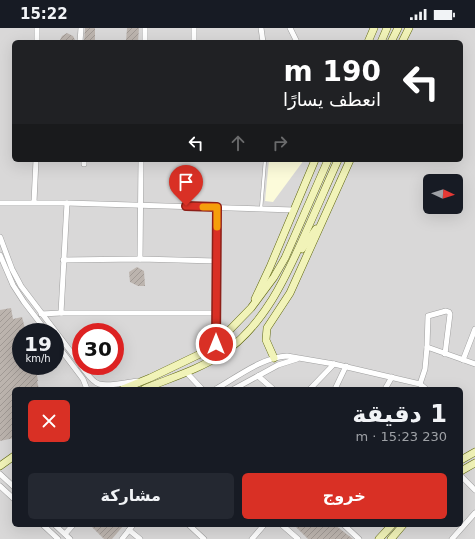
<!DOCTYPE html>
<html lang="ar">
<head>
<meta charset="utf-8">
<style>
	body { margin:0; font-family:"DejaVu Sans","Noto Naskh Arabic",sans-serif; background:#242831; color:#f1f3f6; direction:rtl; height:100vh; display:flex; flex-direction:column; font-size:15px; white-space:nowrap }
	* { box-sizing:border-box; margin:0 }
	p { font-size:13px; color:#9ea1a6 }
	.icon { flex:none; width:22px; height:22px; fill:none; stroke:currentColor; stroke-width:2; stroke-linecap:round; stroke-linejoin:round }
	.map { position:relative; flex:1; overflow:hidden; direction:ltr }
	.side { position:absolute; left:12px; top:359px; width:451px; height:140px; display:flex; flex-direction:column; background:#171b24; border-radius:6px; box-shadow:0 4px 16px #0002; direction:rtl }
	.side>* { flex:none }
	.top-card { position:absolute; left:12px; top:12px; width:451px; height:122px; border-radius:6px; box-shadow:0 4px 16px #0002; direction:rtl; background:#202124; color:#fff; overflow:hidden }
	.needle { width:26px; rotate:94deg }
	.controls { position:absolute; left:423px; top:146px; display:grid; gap:8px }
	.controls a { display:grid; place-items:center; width:40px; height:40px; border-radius:6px; background:#171b24; box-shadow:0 4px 16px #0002; font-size:20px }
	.speed { position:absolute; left:12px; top:295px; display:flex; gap:8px; font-size:20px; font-weight:700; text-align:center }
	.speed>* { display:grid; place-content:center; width:52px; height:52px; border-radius:50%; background:#171b24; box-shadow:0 4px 16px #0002; line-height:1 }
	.speed small { font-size:10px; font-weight:400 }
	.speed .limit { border:6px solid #d22; background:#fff; color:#111 }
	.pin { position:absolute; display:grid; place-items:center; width:34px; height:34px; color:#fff; margin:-41px -17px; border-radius:50% 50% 50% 0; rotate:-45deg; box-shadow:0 0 4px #0007 }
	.pin .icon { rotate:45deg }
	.me { position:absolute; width:44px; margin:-22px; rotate:0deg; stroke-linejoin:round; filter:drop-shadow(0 0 3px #0008) }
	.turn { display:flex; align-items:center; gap:14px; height:84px; padding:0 16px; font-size:18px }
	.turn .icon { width:52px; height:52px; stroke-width:2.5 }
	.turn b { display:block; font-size:28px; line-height:34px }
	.lanes { display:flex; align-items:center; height:38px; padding:0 16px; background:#0003; justify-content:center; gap:20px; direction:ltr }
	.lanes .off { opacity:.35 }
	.round { display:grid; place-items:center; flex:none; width:42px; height:42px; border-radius:6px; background:#242831 }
	.head { display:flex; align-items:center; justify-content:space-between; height:68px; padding:0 16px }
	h1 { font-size:24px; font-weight:800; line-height:30px }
	.cta { display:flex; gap:8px; margin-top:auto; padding:8px 16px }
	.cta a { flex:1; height:46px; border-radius:6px; background:#d93025; color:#fff; font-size:16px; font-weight:800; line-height:46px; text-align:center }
	.cta a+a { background:#242831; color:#f1f3f6 }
	.status { display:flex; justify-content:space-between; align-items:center; height:28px; padding:0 20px; background:#171b24; direction:ltr }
	.status svg { height:11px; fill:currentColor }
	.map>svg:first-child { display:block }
</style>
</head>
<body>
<div class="status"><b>15:22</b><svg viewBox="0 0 49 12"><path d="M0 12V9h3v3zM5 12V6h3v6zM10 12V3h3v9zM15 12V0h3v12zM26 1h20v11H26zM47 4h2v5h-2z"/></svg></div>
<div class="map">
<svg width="475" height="511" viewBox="0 0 475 511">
	<defs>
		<pattern id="building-hatch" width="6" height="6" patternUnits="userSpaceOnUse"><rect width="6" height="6" fill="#bcb4ae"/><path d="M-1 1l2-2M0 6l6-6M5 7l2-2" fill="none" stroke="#a19a95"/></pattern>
	</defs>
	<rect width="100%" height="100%" fill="#ece8e1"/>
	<path fill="#d9d8d8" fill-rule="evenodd" d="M0,0H475V511H0ZM14,14H461V132H14ZM430,153H456V179H430ZM21,304H55V338H21ZM81,304H115V338H81ZM14,361H461V497H14Z"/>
	<path fill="#fcfbda" d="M269,132H304L273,174L265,173Z"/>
	<g fill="url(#building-hatch)">
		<path d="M85,0H95V14H84Z"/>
		<path d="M127,0H139L138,14H126Z"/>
		<path d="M67,5L73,8L76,14H59L62,8Z"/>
		<path d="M137,239L144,243L145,258H138L130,254L129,244Z"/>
		<path d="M11,280L13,291L22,289L26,304H21V338H36L38,346L37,347L38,353H37L39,361H14V410L0,413V282Z"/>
		<path d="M90,497H124L112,511H104Z"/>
		<path d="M294,497H335L353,511H308Z"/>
	</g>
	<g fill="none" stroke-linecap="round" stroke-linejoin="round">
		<g stroke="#9f9f9f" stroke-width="3.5">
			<path id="lane" d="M261,181L265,132"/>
		</g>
		<g stroke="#9f9f9f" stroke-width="6">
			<g id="street">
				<path d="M261,0L263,14"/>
				<path d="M290,0L297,14"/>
				<path d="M37,14V0"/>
				<path d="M80,14L81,0"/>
				<path d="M145,14V0"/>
				<path d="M194,14V0"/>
				<path d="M84,136V132"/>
				<path d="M34,174L36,132"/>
				<path d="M0,175H67L294,182"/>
				<path d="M67,175L61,285H216"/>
				<path d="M0,209L12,241L21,258L81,337"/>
				<path d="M0,227L13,257L24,274L47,304"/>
				<path d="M140,231L141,132"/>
				<path d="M63,232L140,231L216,233"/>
				<path d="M41,286L61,285"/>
				<path d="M55,314L83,351L87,361"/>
				<path d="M216,316L217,179"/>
				<path d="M427,319L428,288L446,283L449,284L450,286L445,326"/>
				<path d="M463,332L475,301"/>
				<path d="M81,338C86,344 92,354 99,356C109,359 128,354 138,353"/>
				<path d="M186,344L202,361"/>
				<path d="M258,348L273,361"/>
				<path d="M420,356L425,341L427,319L475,336"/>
				<path d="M216,361C237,349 263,329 287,328L334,336L420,356L426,361"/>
				<path d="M234,361L278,337L297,331"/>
				<path d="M310,361L334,336"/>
				<path d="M335,361L346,338"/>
				<path d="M385,361L392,349"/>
				<path d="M0,446L14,459"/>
				<path d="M461,448L475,462"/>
				<path d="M0,458L14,471"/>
				<path d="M43,497L58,511"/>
				<path d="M55,497L70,511"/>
				<path d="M189,497L204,511"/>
				<path d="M282,497L298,511"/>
				<path d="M344,497L359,511"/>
				<path d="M129,502L140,511"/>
				<path d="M65,506L73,497"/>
				<path d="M122,511L133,497"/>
				<path d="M252,511L264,497"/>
				<path d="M452,511L475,485"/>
			</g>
		</g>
		<g stroke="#5e660d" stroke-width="8">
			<g id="secondary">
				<path d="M368,14L374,0"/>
				<path d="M381,14L387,0"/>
				<path d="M391,14L398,0"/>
				<path d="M402,14L409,0"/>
				<path d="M302,221L316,201"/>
				<path d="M255,271L270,239L315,132"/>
				<path d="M274,330L266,312L267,300L290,265L350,132"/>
				<path d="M123,361L150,350L198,327L216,316L251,280L274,249L285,230L328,132"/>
				<path d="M144,361C170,350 198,342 222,326C264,298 286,249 306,204C317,180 327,156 338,132"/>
				<path d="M461,432L475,424"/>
				<path d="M0,438L14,428"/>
				<path d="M461,443L475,435"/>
				<path d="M379,511L392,497"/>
				<path d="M391,511L403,497"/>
			</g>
		</g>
		<use href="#lane" stroke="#fff" stroke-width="2.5"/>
		<use href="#street" stroke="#fff" stroke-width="5"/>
		<use href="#secondary" stroke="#f1f3b8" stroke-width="7"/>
	</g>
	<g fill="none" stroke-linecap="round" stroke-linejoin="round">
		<g stroke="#8d1f18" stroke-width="10">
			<path id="route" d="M186,178L217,179L216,316"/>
		</g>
		<use href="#route" stroke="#d93025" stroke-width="7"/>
		<path stroke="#f59e0b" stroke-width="7" d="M203,179H217V199"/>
	</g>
</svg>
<div class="controls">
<a><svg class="needle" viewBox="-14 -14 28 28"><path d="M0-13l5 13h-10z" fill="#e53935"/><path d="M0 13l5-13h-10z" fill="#9ea1a6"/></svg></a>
</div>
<div class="speed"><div>19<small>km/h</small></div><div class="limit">30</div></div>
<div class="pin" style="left:186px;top:178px;background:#d93025"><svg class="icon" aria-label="arrive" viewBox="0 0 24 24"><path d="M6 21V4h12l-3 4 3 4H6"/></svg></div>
<svg class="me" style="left:216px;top:316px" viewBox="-20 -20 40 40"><circle r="17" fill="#d93025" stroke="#fff" stroke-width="3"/><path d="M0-11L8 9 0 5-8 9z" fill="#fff"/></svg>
<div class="top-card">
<div class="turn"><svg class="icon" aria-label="left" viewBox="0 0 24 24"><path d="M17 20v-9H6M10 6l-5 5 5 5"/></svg><div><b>190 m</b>انعطف يسارًا</div></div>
<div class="lanes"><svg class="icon" aria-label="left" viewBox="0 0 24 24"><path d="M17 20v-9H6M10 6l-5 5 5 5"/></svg><svg class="icon off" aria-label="ahead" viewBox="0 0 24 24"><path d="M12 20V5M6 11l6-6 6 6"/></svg><svg class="icon off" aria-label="right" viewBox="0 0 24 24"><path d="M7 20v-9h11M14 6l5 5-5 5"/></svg></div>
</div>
<section class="side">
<div class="head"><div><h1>1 دقيقة</h1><p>230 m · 15:23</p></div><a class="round" style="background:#d93025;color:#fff"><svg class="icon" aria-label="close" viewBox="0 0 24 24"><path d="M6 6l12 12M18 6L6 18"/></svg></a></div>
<div class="cta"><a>خروج</a><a>مشاركة</a></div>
</section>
</div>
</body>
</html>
